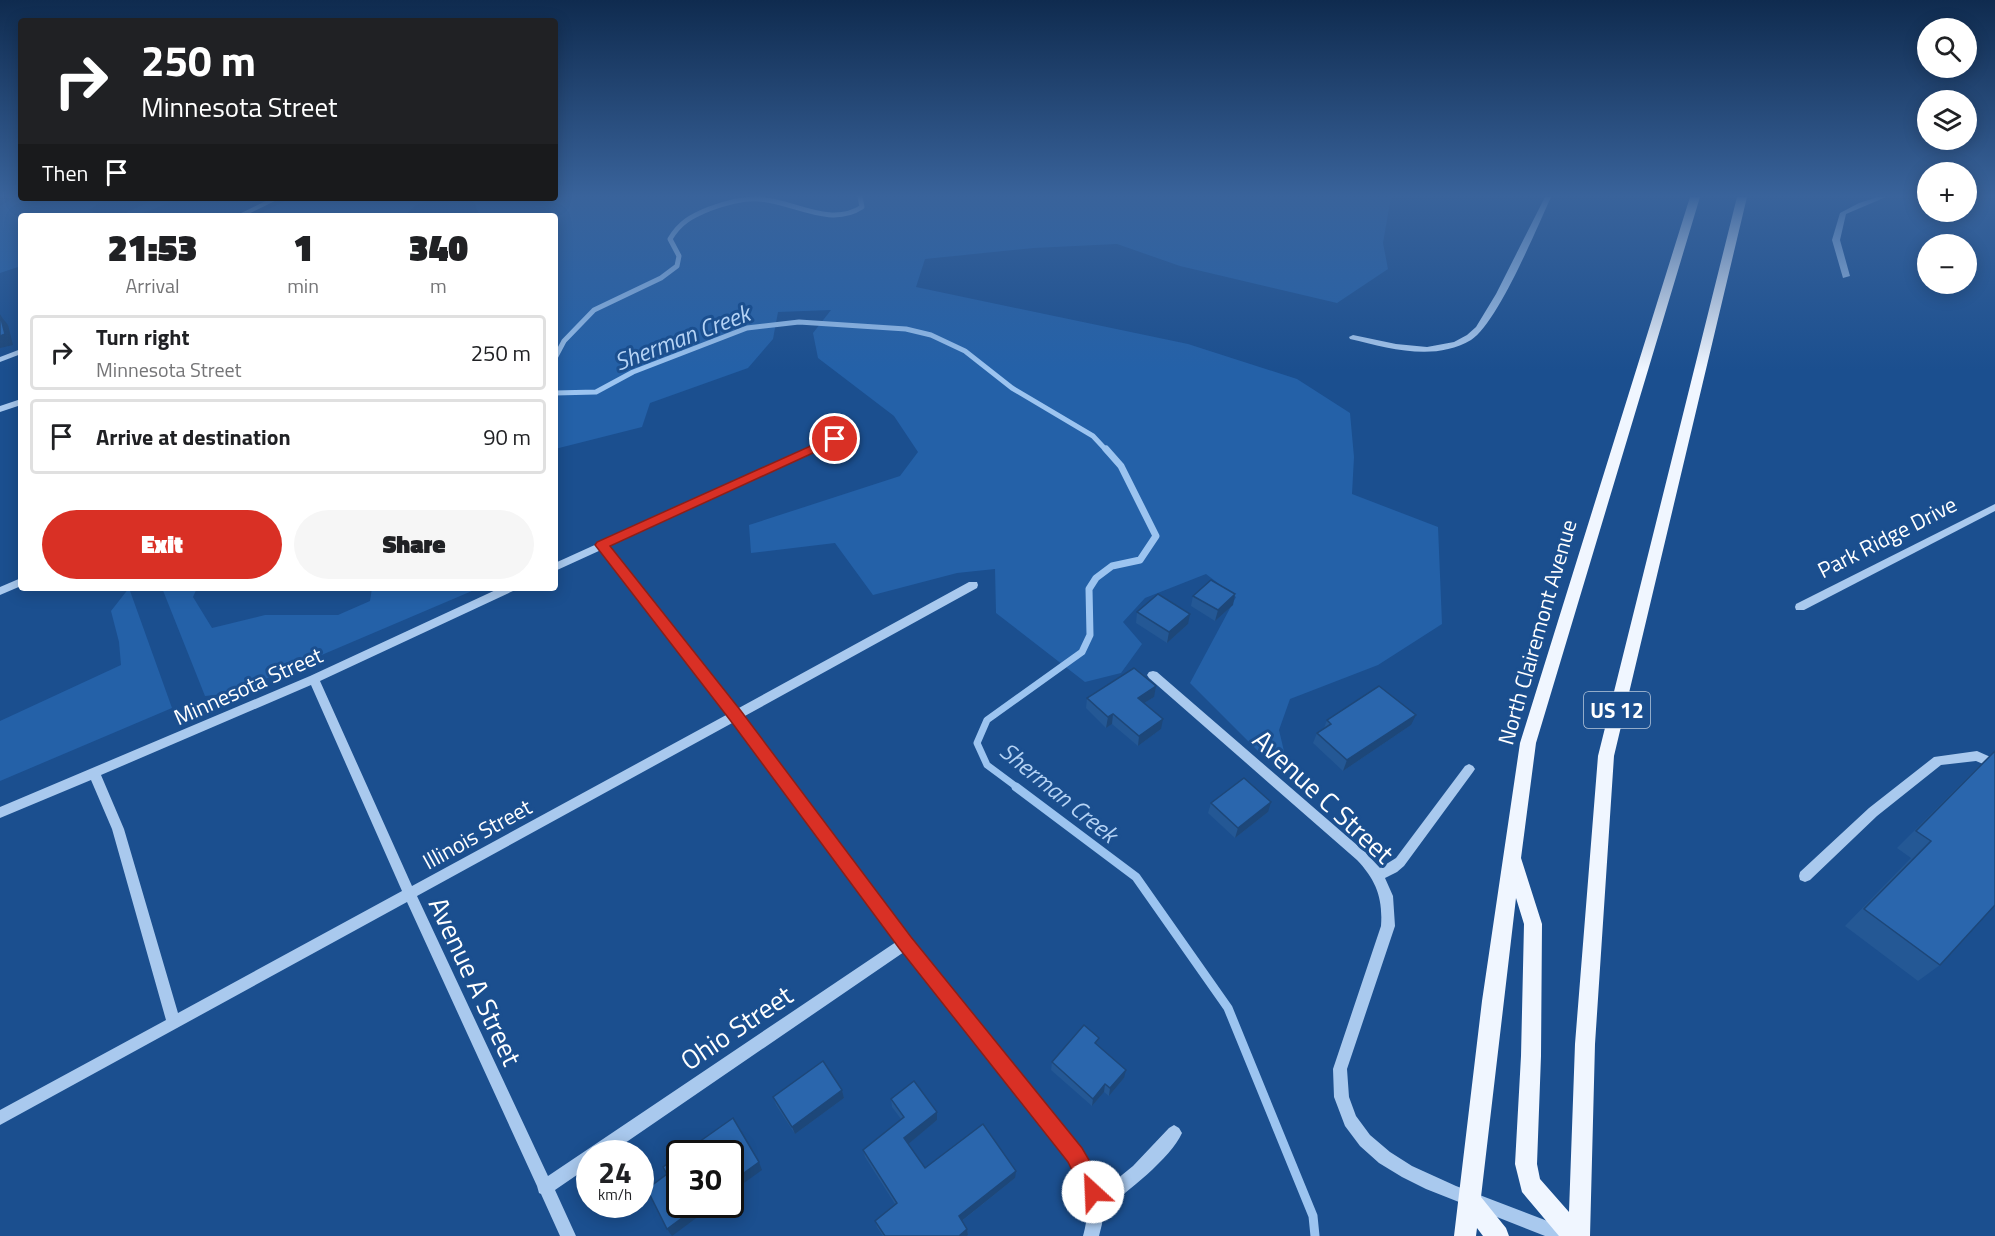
<!DOCTYPE html>
<html lang="en">
<head>
<meta charset="utf-8">
<style>
	body { margin:0; font-family:"Titillium Web",sans-serif; background:#f6f6f6; color:#202124; height:100vh; display:flex; flex-direction:column; font-size:22px; white-space:nowrap }
	* { box-sizing:border-box; margin:0 }
	p { font-size:20px; color:#757577 }
	.icon { flex:none; width:33px; height:33px; fill:none; stroke:currentColor; stroke-width:2; stroke-linecap:round; stroke-linejoin:round }
	.map { position:relative; flex:1; overflow:hidden }
	.details { position:absolute; left:18px; top:213px; width:540px; height:378px; display:flex; flex-direction:column; background:#fff; border-radius:6px; box-shadow:0 3px 15px #0003 }
	.details>* { flex:none }
	.guide { position:absolute; left:18px; top:18px; width:540px; height:183px; border-radius:6px; box-shadow:0 3px 15px #0003; background:#202124; color:#fff; overflow:hidden }
	.controls { position:absolute; left:1917px; top:18px; display:grid; gap:12px }
	.controls a { display:grid; place-items:center; width:60px; height:60px; border-radius:50%; background:#fff; box-shadow:0 3px 15px #0003; font-size:30px }
	.speed { position:absolute; left:576px; top:1140px; display:flex; gap:12px; font-size:30px; font-weight:700; text-align:center }
	.speed>* { display:grid; place-content:center; width:78px; height:78px; border-radius:50%; background:#fff; box-shadow:0 3px 15px #0003; line-height:1 }
	.speed small { font-size:15px; font-weight:400 }
	.speed .limit { border:3px solid #111; border-radius:9px; background:#fff; color:#111 }
	.pin { position:absolute; display:grid; place-items:center; width:51px; height:51px; color:#fff; margin:-26px; border:3px solid #fff; border-radius:50%; box-shadow:0 2px 6px #0007 }
	.me { position:absolute; width:66px; margin:-33px; rotate:335deg; stroke-linejoin:round; filter:drop-shadow(0 0 4px #0008) }
	.turn { display:flex; align-items:center; gap:21px; height:126px; padding:0 24px; font-size:27px }
	.turn .icon { width:78px; height:78px; stroke-width:2.5 }
	.turn b { display:block; font-size:42px; line-height:51px }
	.then { display:flex; align-items:center; height:57px; padding:0 24px; background:#0003; gap:12px; font-size:22px }
	.eta { display:flex; justify-content:space-evenly; align-items:center; height:102px; text-align:center }
	.eta b { font-size:36px; font-weight:800; line-height:42px }
	.button { display:flex; gap:12px; margin-top:auto; padding:12px 24px }
	.button a { flex:1; height:69px; border-radius:36px; background:#d93025; color:#fff; font-size:24px; font-weight:800; line-height:69px; text-align:center }
	.button a+a { background:#f6f6f6; color:#202124 }
	ul { padding:0; list-style:none }
	li { display:flex; align-items:center; gap:18px; height:75px; margin:0 12px 9px; padding:0 12px; border:3px solid #e0e0e0; border-radius:6px }
	li div { flex:1 }
	li b { display:block; font-size:22px }
	li em { font-style:normal }
	.map>svg:first-child { display:block }
</style>
</head>
<body>
<div class="map">
<svg width="1995" height="1236" viewBox="0 0 1995 1236">
	<rect width="100%" height="100%" fill="#1b4f8f"/>
	<g fill="#2461a8">
		<path d="M15,197L21,198H107L89,210L104,216H21V266L0,273V206Z"/>
		<path d="M555,197H1391L1383,243L1388,269L1337,303L1180,266L1117,244L1034,248L925,259L916,287L1188,344L1297,379L1350,413L1354,457L1352,494L1438,527L1442,624L1378,665L1290,699L1279,730L1287,764L1263,756L1190,683L1236,597L1206,574L1145,598L1123,622L1142,644L1121,673L1085,682L996,613L995,569L957,573L873,595L835,543L751,553L749,525L900,476L918,452L894,416L818,358L813,333L831,310L778,312L773,339L748,368L650,403L642,427L555,449V216H480L472,198Z"/>
		<path d="M156,198H182C161,205 142,216 120,216Z"/>
		<path d="M291,198H439L416,205L404,216H255Z"/>
		<path d="M129,588L172,708L0,781V721L121,665L119,642L111,611Z"/>
		<path d="M162,588H197L193,597L212,628L265,615H338L370,601L372,588H479L232,693L205,696Z"/>
	</g>
	<g fill="none" stroke-linecap="round" stroke-linejoin="round">
		<g stroke="#9cc4f0" stroke-width="5">
			<path d="M555,358L564,341L594,310L661,278L677,266L679,256L670,239C680,222 692,216 709,209C725,203 743,198 759,199C793,201 830,228 862,207L860,197"/>
			<path d="M555,393L596,392L633,372L747,328L799,322L906,329L931,335L965,351L1012,388L1093,436L1107,451"/>
		</g>
		<path stroke="#9cc4f0" stroke-width="7" d="M1018,788L987,765L977,743L987,720L1082,652L1090,635L1089,589L1096,578L1112,566L1140,560L1156,536L1121,466L1106,449"/>
		<path stroke="#9cc4f0" stroke-width="9" d="M1016,787L1136,877L1228,1008L1313,1216L1315,1236"/>
		<g fill="#a9c9ee" fill-rule="evenodd">
			<path d="M1545,197H1551C1537,228 1497,324 1471,340C1434,362 1388,348 1350,339L1349,337L1353,335L1396,344L1427,347L1454,342L1467,335L1476,327L1496,294Z"/>
			<path d="M1878,197H1886L1846,214L1840,240L1850,276L1843,278L1832,240L1840,213L1859,203Z"/>
			<path d="M272,198H281L244,216H235Z"/>
			<path d="M21,349V354L0,362V357Z"/>
			<path d="M21,399V405L0,412V406Z"/>
			<path d="M835,436L838,437V441L609,546L737,709L969,582H977L978,585L977,588L743,717L910,939L1080,1150L1092,1170L1101,1192L1133,1166L1169,1128L1174,1125L1179,1128L1182,1133C1171,1158 1126,1193 1104,1209L1102,1224L1099,1236H1083C1092,1204 1085,1188 1070,1160L904,952L609,1154H590V1166L555,1190L576,1236H560L541,1194L539,1193L537,1186L407,902L0,1125V1110L166,1020L112,829L91,780L0,818V807L310,676L500,588H514L513,591L320,681L412,886L728,714L601,550L555,571V563ZM311,685L402,891L178,1013L124,829L101,775ZM734,722L896,942L548,1176L417,896Z"/>
			<path d="M1995,504V511L1804,610H1796L1795,607L1796,604Z"/>
			<path d="M21,578V586L0,595V587Z"/>
			<path d="M1153,671L1157,672L1365,852L1380,868L1396,858L1465,766L1469,764L1473,766L1475,769L1473,772L1404,866L1397,872L1385,878L1393,896L1395,926L1347,1069L1349,1097L1356,1116L1370,1135L1390,1152L1412,1166L1456,1186L1571,1230L1573,1236H1545L1426,1189L1402,1177L1379,1163L1360,1146L1345,1126L1334,1097L1333,1069L1381,926C1383,898 1376,880 1357,860L1149,678L1147,675L1149,672Z"/>
			<path d="M1977,751L1995,759V769L1976,761L1941,765L1877,816L1810,880L1805,882L1800,880L1799,876L1800,872L1869,808L1934,757Z"/>
		</g>
		<path fill="#f0f6ff" fill-rule="evenodd" d="M1690,197H1700L1536,743L1521,858L1542,924L1541,1056L1537,1164L1540,1179L1569,1212L1575,1044L1598,756L1737,197H1747L1614,756L1595,1044L1590,1236H1559L1522,1192L1515,1164L1521,1056L1524,924L1516,898L1481,1197L1506,1228L1509,1236H1483L1477,1228L1476,1236H1454L1482,1001L1520,743Z"/>
	</g>
	<g fill="#245895">
		<path d="M1193,596L1233,605L1215,621L1191,606Z"/>
		<path d="M1137,612L1188,624L1167,643L1136,623Z"/>
		<path d="M1154,697L1144,703L1161,729L1138,746L1112,724L1106,728L1086,708L1087,698Z"/>
		<path d="M1327,720L1411,725L1343,771L1313,743L1317,733L1324,728Z"/>
		<path d="M1995,751L1940,965L1918,981L1845,926L1911,858L1897,848L1976,769Z"/>
		<path d="M1211,803L1268,812L1235,838L1208,813Z"/>
		<path d="M1098,1046L1124,1078L1109,1096L1104,1092L1092,1106L1051,1070L1052,1062Z"/>
		<path d="M842,1090L844,1098L795,1134L776,1105L773,1097Z"/>
		<path d="M891,1099L937,1112V1120L908,1144L925,1168L1015,1178L962,1221L967,1229L968,1235L967,1236H883L877,1227L875,1221L895,1204L865,1157L863,1150L901,1119L892,1107Z"/>
	</g>
	<g fill="#1d4779">
		<path d="M0,315L8,325L13,345L0,348Z"/>
		<path d="M1235,594L1233,605L1215,621L1218,610Z"/>
		<path d="M1190,614L1188,624L1167,643L1169,632Z"/>
		<path d="M1156,686L1154,697L1136,708L1138,698Z"/>
		<path d="M1113,714L1112,724L1106,728L1108,717Z"/>
		<path d="M1416,715L1411,725L1343,771L1347,760Z"/>
		<path d="M1163,719L1161,729L1138,746L1139,736Z"/>
		<path d="M1271,802L1268,812L1235,838L1238,828Z"/>
		<path d="M1126,1070L1124,1078L1109,1096L1110,1088Z"/>
		<path d="M1105,1084L1104,1092L1092,1106L1093,1099Z"/>
		<path d="M842,1090L844,1098L795,1134L792,1127Z"/>
		<path d="M937,1112V1120L906,1146L904,1138Z"/>
		<path d="M759,1162L762,1170L730,1193V1183Z"/>
		<path d="M1016,1171L1015,1178L959,1223V1216Z"/>
		<path d="M701,1204H715L672,1236L667,1229Z"/>
		<path d="M967,1229L968,1235L967,1236H959Z"/>
	</g>
	<g fill="#2a66ad" stroke="#1d4779" stroke-width="1.5">
		<path d="M0,315L5,334L0,336Z"/>
		<path d="M1211,580L1235,594L1218,610L1193,596Z"/>
		<path d="M1158,594L1190,614L1169,632L1137,612Z"/>
		<path d="M1134,668L1156,686L1138,698L1163,719L1139,736L1113,714L1108,717L1087,698Z"/>
		<path d="M1379,686L1416,715L1347,760L1317,733L1331,724L1327,720Z"/>
		<path d="M1995,751V905L1940,965L1864,909L1931,841L1916,831Z"/>
		<path d="M1244,778L1271,802L1238,828L1211,803Z"/>
		<path d="M1084,1025L1099,1038L1095,1043L1126,1070L1110,1088L1105,1084L1093,1099L1052,1062Z"/>
		<path d="M823,1061L842,1090L792,1127L773,1097Z"/>
		<path d="M914,1081L937,1112L904,1138L925,1168L983,1124L1016,1171L959,1216L967,1229L959,1236H885L875,1221L897,1203L863,1150L904,1117L891,1099Z"/>
		<path d="M733,1118L759,1162L730,1183V1154H682Z"/>
		<path d="M680,1155V1204H701L667,1229L647,1189L667,1174L663,1167Z"/>
	</g>
	<linearGradient id="sky" x2="0" y2="1"><stop stop-color="#0f2b4f"/><stop offset="0.53" stop-color="#39639b"/><stop offset="1" stop-color="#39639b" stop-opacity="0"/></linearGradient>
	<rect width="1995" height="370" fill="url(#sky)"/>
	<path fill="#d93025" stroke="#8d1f18" stroke-width="1.5" d="M835,435L841,439L839,441L610,546L741,711L911,937L1082,1148L1096,1172L1103,1192L1100,1199L1093,1202L1086,1199L1068,1162L899,948L730,720L595,545L597,542Z"/>
	<g text-anchor="middle" dominant-baseline="central" stroke-width="6" stroke-linejoin="round" paint-order="stroke">
		<rect fill="#1b4f8f" stroke="#bbcadd" stroke-width="1.5" x="1584" y="692" width="66" height="36" rx="4.5"/>
		<g font-size="21" font-weight="bold" fill="#fff">
			<text x="1617" y="710">US 12</text>
		</g>
		<g font-size="22" fill="#fff" stroke="#1b4f8f">
			<text transform="translate(1887 537) rotate(-27)">Park Ridge Drive</text>
			<text transform="translate(1537 632) rotate(-74)">North Clairemont Avenue</text>
			<text transform="translate(248 686) rotate(-24)">Minnesota Street</text>
			<text transform="translate(477 834) rotate(-29)">Illinois Street</text>
		</g>
		<g font-size="24" font-style="italic" fill="#b5d3f5" stroke="#1b4f8f">
			<text transform="translate(682 337) rotate(-21)">Sherman Creek</text>
			<text transform="translate(1059 792) rotate(39)">Sherman Creek</text>
		</g>
		<g font-size="27" fill="#fff" stroke="#1b4f8f">
			<text transform="translate(1324 796) rotate(43)">Avenue C Street</text>
			<text transform="translate(476 981) rotate(65)">Avenue A Street</text>
			<text transform="translate(736 1027) rotate(-34)">Ohio Street</text>
		</g>
	</g>
</svg>
<div class="controls">
<a><svg class="icon" aria-label="search" viewBox="0 0 24 24"><circle cx="10" cy="10" r="6"/><path d="M15 15l6 6"/></svg></a>
<a><svg class="icon" aria-label="layers" viewBox="0 0 24 24"><path d="M12 4l9 5-9 5-9-5zM3 14l9 5 9-5"/></svg></a>
<a>+</a>
<a>−</a>
</div>
<div class="speed"><div>24<small>km/h</small></div><div class="limit">30</div></div>
<div class="pin" style="left:835px;top:439px;background:#d93025"><svg class="icon" aria-label="arrive" viewBox="0 0 24 24"><path d="M6 21V4h12l-3 4 3 4H6"/></svg></div>
<svg class="me" style="left:1093px;top:1192px" viewBox="-20 -20 40 40"><circle r="19" fill="#fff"/><path d="M0-13L10 11 0 6-10 11z" fill="#d93025"/></svg>
<div class="guide">
<div class="turn"><svg class="icon" aria-label="right" viewBox="0 0 24 24"><path d="M7 20v-9h11M14 6l5 5-5 5"/></svg><div><b>250 m</b>Minnesota Street</div></div>
<div class="then">Then<svg class="icon" aria-label="arrive" viewBox="0 0 24 24"><path d="M6 21V4h12l-3 4 3 4H6"/></svg></div>
</div>
<section class="details">
<div class="eta">
<div><b>21:53</b><p>Arrival</p></div>
<div><b>1</b><p>min</p></div>
<div><b>340</b><p>m</p></div>
</div>
<ul>
<li><svg class="icon" aria-label="right" viewBox="0 0 24 24"><path d="M7 20v-9h11M14 6l5 5-5 5"/></svg><div><b>Turn right</b><p>Minnesota Street</p></div><em>250 m</em></li>
<li><svg class="icon" aria-label="arrive" viewBox="0 0 24 24"><path d="M6 21V4h12l-3 4 3 4H6"/></svg><div><b>Arrive at destination</b></div><em>90 m</em></li>
</ul>
<div class="button"><a>Exit</a><a>Share</a></div>
</section>
</div>
</body>
</html>
